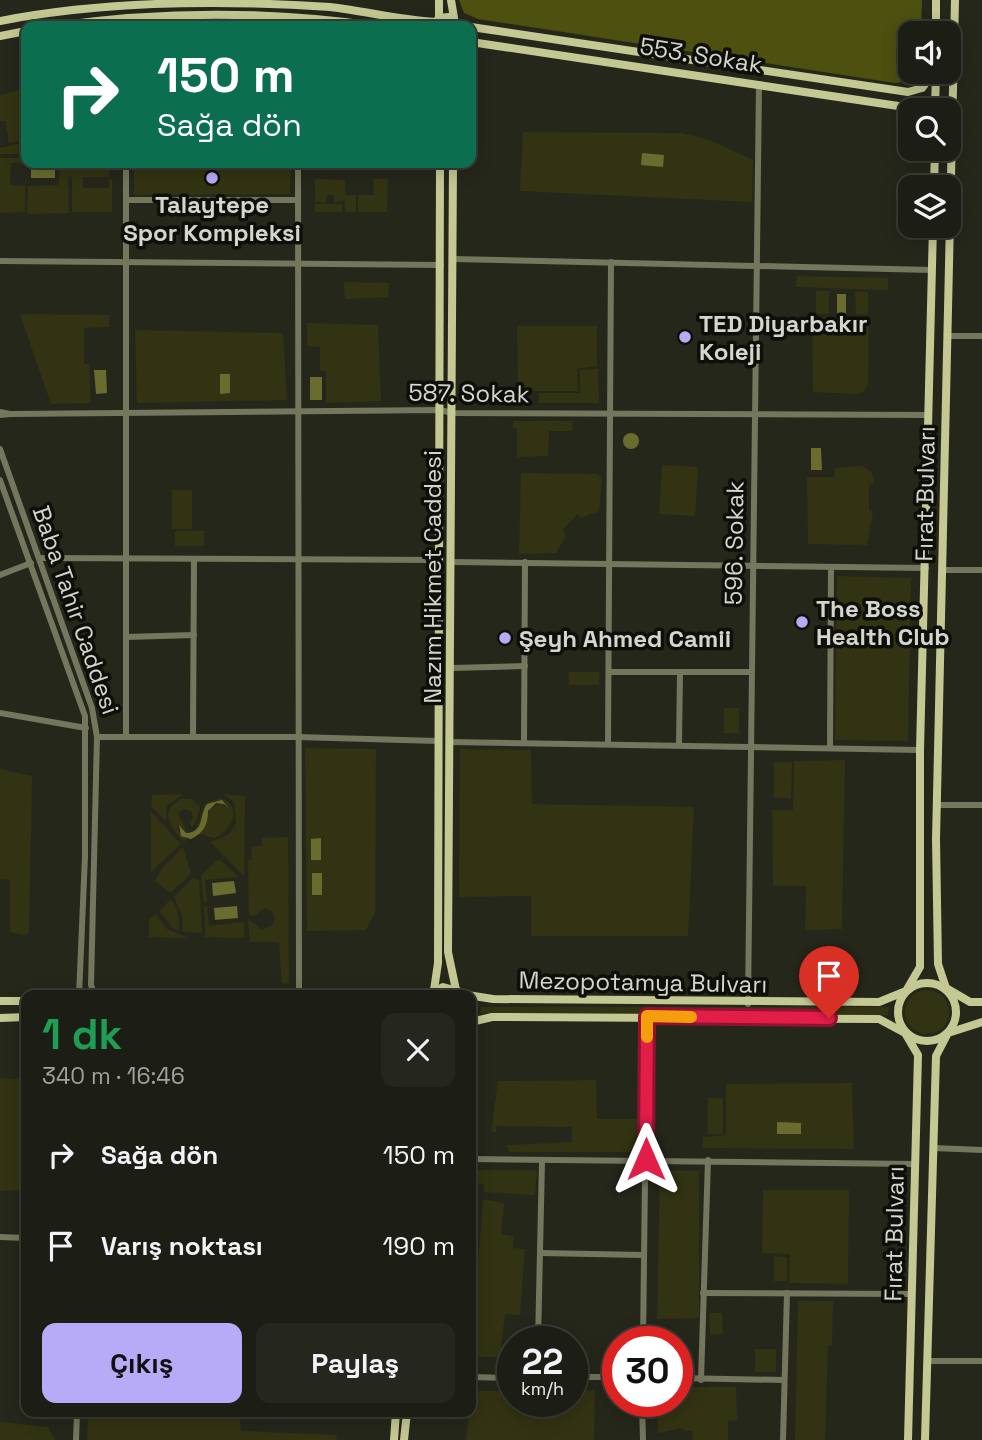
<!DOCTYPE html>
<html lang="tr">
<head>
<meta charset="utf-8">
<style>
	body { margin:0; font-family:"Space Grotesk",sans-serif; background:#25261d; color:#f1f3f6; height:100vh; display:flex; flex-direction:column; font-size:26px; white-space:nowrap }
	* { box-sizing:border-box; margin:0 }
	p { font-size:23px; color:#a0a2a0 }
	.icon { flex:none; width:38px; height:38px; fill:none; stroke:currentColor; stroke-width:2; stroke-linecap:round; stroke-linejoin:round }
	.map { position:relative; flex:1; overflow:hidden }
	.sheet { position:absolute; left:21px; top:990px; width:455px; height:427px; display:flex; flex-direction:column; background:#1c1d14; border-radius:14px; box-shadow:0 4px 18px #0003,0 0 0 2px #3a3b34 }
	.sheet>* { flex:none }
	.hud { position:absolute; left:21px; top:21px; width:455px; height:147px; border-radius:14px; box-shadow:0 4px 18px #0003,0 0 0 2px #3a3b34; background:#0b6e4f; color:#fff; overflow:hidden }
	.fabs { position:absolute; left:898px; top:21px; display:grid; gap:14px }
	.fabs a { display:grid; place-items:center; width:63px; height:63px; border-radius:14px; background:#1c1d14; box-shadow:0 4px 18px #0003,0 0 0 2px #3a3b34; font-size:35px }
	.speed { position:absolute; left:497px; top:1326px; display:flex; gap:14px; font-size:35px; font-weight:700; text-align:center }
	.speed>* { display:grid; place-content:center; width:91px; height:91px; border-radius:50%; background:#1c1d14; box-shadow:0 4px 18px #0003,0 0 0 2px #3a3b34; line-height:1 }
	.speed small { font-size:18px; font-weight:400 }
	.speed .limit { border:10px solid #d22; background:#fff; color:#111 }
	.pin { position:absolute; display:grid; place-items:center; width:60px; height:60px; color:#fff; margin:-72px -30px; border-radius:50% 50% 50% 0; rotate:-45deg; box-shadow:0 0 7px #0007 }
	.pin .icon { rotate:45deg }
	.me { position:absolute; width:77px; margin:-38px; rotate:0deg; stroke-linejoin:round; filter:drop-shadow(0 0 5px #0008) }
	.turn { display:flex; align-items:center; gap:24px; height:147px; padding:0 21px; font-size:32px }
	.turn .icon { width:91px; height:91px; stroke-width:2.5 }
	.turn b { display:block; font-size:49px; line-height:60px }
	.round { display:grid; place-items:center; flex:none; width:74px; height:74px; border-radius:14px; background:#25261d }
	.overview { display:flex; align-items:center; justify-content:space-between; height:119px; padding:0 21px }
	h1 { font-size:42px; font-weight:700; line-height:52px; color:#1e9e55 }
	.action { display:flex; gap:14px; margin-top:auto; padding:14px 21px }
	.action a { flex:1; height:80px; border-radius:14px; background:#b7abf7; color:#111; font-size:28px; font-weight:700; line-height:80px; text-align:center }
	.action a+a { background:#25261d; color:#f1f3f6 }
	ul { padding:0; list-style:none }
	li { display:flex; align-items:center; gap:21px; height:91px; padding:0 21px }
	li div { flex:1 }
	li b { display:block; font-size:26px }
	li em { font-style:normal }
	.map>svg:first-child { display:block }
</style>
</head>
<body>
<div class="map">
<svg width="982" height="1440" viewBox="0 0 982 1440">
	<rect width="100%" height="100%" fill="#26271b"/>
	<g fill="#323312">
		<path d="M293,21V26H141L144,23Z"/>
		<path d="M19,90L26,120V139L9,143L5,121H0V95Z"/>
		<path d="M523,132L681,133L707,139L753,160L752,202L520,191Z"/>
		<path d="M26,142V154H0V148Z"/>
		<path d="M0,158H26V163L110,164L109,177H83V188H109V179H112V212H72V177L68,176L69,213L27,214L28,186L59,185V164L11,163L10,185L25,186V212L0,213Z"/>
		<path d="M134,163H291L290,194L134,195Z"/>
		<path d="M315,179L345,180V195H356V212H345V200L334,203V195H327L326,203L315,202Z"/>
		<path d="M373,179H388L387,212H358V195H374Z"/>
		<rect x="315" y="204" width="27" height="8"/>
		<path d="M797,276L888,278V290L796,287Z"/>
		<path d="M344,282L389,283L388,297L345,299Z"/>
		<rect x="816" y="291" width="13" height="23"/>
		<path d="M855,292H868V314L856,315Z"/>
		<path d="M20,314L109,315V327L84,328V364H89L91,403L51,404Z"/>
		<path d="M812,316L848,320L849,317H869L868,383L865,390L859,394L813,392Z"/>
		<path d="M307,323L378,325L381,401L326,403V371H320V347L307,346Z"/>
		<path d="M517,326H597V366L577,369L578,391H518Z"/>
		<path d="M135,330L283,333L287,400L137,403Z"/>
		<path d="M598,369L599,403H539V393H580V370Z"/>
		<path d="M513,421H573L572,431H549L548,456L517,457V428H513Z"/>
		<path d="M662,465L698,467L695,516L659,514Z"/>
		<path d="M863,466L872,473L874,483L869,485V510L873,511L867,545L808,544L807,477H834L835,468Z"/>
		<path d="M521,473L597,474L602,477L599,511L581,518L577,514L563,530L566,536L556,553L519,554Z"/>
		<rect x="172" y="490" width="20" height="39"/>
		<rect x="175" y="531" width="29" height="15"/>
		<path d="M837,576L911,578L908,741L835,740Z"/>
		<rect x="569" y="672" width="30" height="13"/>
		<rect x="724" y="708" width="15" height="25"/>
		<path d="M305,748L376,749L375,913L366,930L307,931Z"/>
		<path d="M460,749L531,750L532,804L694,807L688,936H531V896L459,897Z"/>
		<path d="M845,760L842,929L805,930L806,886H773L772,810H793L794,761Z"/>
		<path d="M774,762H792L791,798H774Z"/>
		<path d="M0,769L32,776L29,932L26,935L10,932V880L0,879Z"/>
		<path d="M183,794L167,806L166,821L151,806L152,795Z"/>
		<path d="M223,794L245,796L244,876L210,842L228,835L236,824L234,802Z"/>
		<path d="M219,798C244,804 233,832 214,838L200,834L211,807L221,803L230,810L222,800L203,811L202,823L193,832L198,825L204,805Z"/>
		<path d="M181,799H191L200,807L197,820L192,828L189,822L193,818L191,811L183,809L178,814L188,833L179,825L177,829L187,839L184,842C171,828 158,810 181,799Z"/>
		<path d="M151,812L181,844L151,872Z"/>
		<path d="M288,837L289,983L282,984L279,942H250L248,919L262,930L272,925L275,918L271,910L264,908L255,916L249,915L248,860L252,859L251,846H262V838Z"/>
		<path d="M183,847L191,874L170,893L155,881L162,868Z"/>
		<path d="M219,859L239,877L205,880L207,902L204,903L201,875Z"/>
		<path d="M193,878L199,880L202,933L183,932L182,916L174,897Z"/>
		<path d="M171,899L177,908L180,931L173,928L159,911Z"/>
		<path d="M204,906H207L209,926L244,922V938L205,937Z"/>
		<path d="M156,914L167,929L188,938L149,937V920Z"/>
		<circle cx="927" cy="1012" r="22"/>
		<path d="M481,1007H889L888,1015L480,1013Z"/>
		<path d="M0,1078L18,1079L25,1083L26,1181L19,1190L0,1191Z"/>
		<path d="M596,1080L597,1119H639V1147L633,1152H509L507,1145L572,1142V1127L496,1126V1132H491L498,1081Z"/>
		<path d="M852,1083L854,1149L703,1148V1137L726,1135V1084Z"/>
		<path d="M708,1098H723V1134H707Z"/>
		<path d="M471,1170H537L535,1195L484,1192V1184L471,1183Z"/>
		<path d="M660,1170L699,1171V1318L657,1319Z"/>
		<path d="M763,1190H849L848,1284L789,1283L790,1254L762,1253Z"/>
		<path d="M483,1199L504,1203L501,1234L513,1236V1248L525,1249L520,1315L505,1314L500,1357H471Z"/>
		<path d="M774,1256L787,1257V1281H774Z"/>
		<path d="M798,1301H833L832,1345L828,1346L825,1440H795Z"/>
		<path d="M709,1313H722L723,1334L710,1335Z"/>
		<rect x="755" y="1349" width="21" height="23"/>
		<path d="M677,1387H736L737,1420L728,1421V1440H693L692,1431H684L683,1428L658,1433L657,1402H677Z"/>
		<path d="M595,1390L594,1440H466L471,1391H513V1402H572V1391Z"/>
		<path d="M88,1412H239L241,1431L337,1435L336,1440H87Z"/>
		<path d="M0,1422L48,1427L55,1440H0Z"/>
	</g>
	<path fill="#4e500f" d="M459,0H922L921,33H910V72H919L911,81L895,83L478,19L464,13Z"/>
	<g fill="#6a6c2f">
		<path d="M642,153L664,155L663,167L641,165Z"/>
		<rect x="31" y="166" width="24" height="12"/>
		<rect x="837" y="294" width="9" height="22"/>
		<path d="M94,370H106L107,393L96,394Z"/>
		<path d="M220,374H230V393L220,394Z"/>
		<rect x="310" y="377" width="12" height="23"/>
		<circle cx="631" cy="441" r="8"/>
		<path d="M811,448H821L822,470H811Z"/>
		<path d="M222,800L230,810L224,804L216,803L208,811C208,824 204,833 191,839L181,836L179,825L186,833C205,832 199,815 207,804Z"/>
		<path d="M321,838V860H311V839Z"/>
		<rect x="312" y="873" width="10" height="22"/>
		<path d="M234,881L236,893L213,896L212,883Z"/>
		<path d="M237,906L238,918L215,920L214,908Z"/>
		<path d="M777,1122L801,1123V1134H777Z"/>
	</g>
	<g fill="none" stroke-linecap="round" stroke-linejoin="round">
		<g stroke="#74765d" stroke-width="6">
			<path d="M298,163L299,996"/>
			<path d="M126,200H298"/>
			<path d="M453,259L932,270"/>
			<path d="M0,261L441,265"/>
			<path d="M948,336H982"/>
			<path d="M0,412L10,414L0,415"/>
			<path d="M10,414L440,410L452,413L928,415"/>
			<path d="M0,449L92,708L97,737L91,985L95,996"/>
			<path d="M0,480L85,716V856L79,996"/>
			<path d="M40,558L440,560"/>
			<path d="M452,562L926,568"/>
			<path d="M942,570H982"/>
			<path d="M0,575L31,563"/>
			<path d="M126,637L194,635"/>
			<path d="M452,668L525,666"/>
			<path d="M609,672H752"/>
			<path d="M0,713L86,728"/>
			<path d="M126,735V163"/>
			<path d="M97,737H297L438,741"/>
			<path d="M193,737L194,559"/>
			<path d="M450,742L920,750"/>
			<path d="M524,742L525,562"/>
			<path d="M608,744L611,262"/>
			<path d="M679,744L680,672"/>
			<path d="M830,747L831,569"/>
			<path d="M937,805H982"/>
			<path d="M748,1004L759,84"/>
			<path d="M933,1148L982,1150"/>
			<path d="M471,1159L914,1164"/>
			<path d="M0,1237L26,1238"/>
			<path d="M540,1253L643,1255"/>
			<path d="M703,1293L912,1294"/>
			<path d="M538,1342L542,1161"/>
			<path d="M643,1342L647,1016"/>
			<path d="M927,1361H982"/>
			<path d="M471,1377L513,1378"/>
			<path d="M572,1377H618"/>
			<path d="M677,1378L783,1380"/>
			<path d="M701,1380L708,1160"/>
			<path d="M642,1402L643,1440"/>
			<path d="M76,1440L77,1412"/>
			<path d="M783,1440L787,1293"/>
		</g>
		<g stroke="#c4c893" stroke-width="8">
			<path d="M439,0V18"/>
			<path d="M451,0L454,18"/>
			<path d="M955,0L936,839L938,964L946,988L970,1002H982"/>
			<path d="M0,21C107,0 221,0 330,7C365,11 400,20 435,22"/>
			<path d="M434,24L439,18L449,17L461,26"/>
			<path d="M55,26C161,11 270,11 376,26"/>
			<path d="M471,27L908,92L922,88L934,72"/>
			<path d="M936,33V0"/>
			<path d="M0,36L26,31"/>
			<path d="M471,42L925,110"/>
			<path d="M935,110L936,72"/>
			<path d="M453,163L448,952L456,990"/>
			<path d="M934,187L935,149"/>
			<circle cx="927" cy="1012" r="29"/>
			<path d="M434,990L438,963L440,163"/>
			<path d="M461,994L493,999L879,1002L906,991L920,967V750L933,226"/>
			<path d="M416,996L431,992"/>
			<path d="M427,996L443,987L458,991"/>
			<path d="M0,1001H26"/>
			<path d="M0,1018L26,1017"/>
			<path d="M471,1022L492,1017L879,1019L905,1033L918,1055L908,1440"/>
			<path d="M394,1440L396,1412"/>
			<path d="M404,1440L407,1412"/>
			<path d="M925,1440L936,1056L948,1033L982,1022"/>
		</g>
	</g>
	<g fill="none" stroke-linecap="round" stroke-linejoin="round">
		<g stroke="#92132f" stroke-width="18">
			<path id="route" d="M646,1159L647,1016L829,1018"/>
		</g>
		<use href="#route" stroke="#e11d48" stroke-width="12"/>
		<path stroke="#f59e0b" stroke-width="12" d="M647,1037V1016L691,1017"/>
	</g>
	<g fill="#b7abf7" stroke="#0f0f0a" stroke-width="2.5">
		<circle cx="212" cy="178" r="7"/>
		<circle cx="685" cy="337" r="7"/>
		<circle cx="802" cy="622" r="7"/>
		<circle cx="505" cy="638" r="7"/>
	</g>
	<g text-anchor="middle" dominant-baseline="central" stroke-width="7" stroke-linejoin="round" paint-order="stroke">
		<g font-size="24" fill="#d4d5cd" stroke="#0f0f0a">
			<text transform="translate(701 55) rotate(9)">553. Sokak</text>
			<text transform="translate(469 393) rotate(1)">587. Sokak</text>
			<text transform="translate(925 494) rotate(-89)">Fırat Bulvarı</text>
			<text transform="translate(734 543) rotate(-89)">596. Sokak</text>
			<text transform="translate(432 577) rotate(-90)">Nazım Hikmet Caddesi</text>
			<text transform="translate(76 610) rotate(71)">Baba Tahir Caddesi</text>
			<text transform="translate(643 982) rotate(1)">Mezopotamya Bulvarı</text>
			<text transform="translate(894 1234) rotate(-89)">Fırat Bulvarı</text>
		</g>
		<g font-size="24" font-weight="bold" fill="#d4d5cd" stroke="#0f0f0a" text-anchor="start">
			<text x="212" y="204" text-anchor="middle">Talaytepe<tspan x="212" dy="28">Spor Kompleksi</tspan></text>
			<text x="699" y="323">TED Diyarbakır<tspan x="699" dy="28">Koleji</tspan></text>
			<text x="816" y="608">The Boss<tspan x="816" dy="28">Health Club</tspan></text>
			<text x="519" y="638">Şeyh Ahmed Camii</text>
		</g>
	</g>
</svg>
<div class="fabs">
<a><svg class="icon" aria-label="sound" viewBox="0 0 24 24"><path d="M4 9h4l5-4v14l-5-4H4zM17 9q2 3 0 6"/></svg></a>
<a><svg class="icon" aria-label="search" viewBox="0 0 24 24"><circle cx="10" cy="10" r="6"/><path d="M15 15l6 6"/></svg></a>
<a><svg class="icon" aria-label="layers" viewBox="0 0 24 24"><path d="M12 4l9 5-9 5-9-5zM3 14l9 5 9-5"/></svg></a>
</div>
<div class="speed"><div>22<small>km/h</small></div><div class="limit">30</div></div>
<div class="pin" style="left:829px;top:1018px;background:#d93025"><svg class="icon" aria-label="arrive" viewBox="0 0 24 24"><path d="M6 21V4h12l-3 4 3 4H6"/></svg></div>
<svg class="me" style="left:646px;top:1159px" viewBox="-20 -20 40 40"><path d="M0-17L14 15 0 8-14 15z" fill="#e11d48" stroke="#fff" stroke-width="4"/></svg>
<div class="hud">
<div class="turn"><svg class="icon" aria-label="right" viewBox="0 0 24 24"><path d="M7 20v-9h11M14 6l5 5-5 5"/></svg><div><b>150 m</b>Sağa dön</div></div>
</div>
<section class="sheet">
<div class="overview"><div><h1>1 dk</h1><p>340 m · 16:46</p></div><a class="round"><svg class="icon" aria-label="close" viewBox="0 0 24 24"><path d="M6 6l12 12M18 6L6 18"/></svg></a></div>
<ul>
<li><svg class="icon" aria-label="right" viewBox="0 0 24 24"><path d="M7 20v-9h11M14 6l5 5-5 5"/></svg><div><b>Sağa dön</b></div><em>150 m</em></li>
<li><svg class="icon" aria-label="arrive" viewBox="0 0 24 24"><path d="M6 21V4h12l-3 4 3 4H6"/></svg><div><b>Varış noktası</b></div><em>190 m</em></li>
</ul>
<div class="action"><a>Çıkış</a><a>Paylaş</a></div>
</section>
</div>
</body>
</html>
